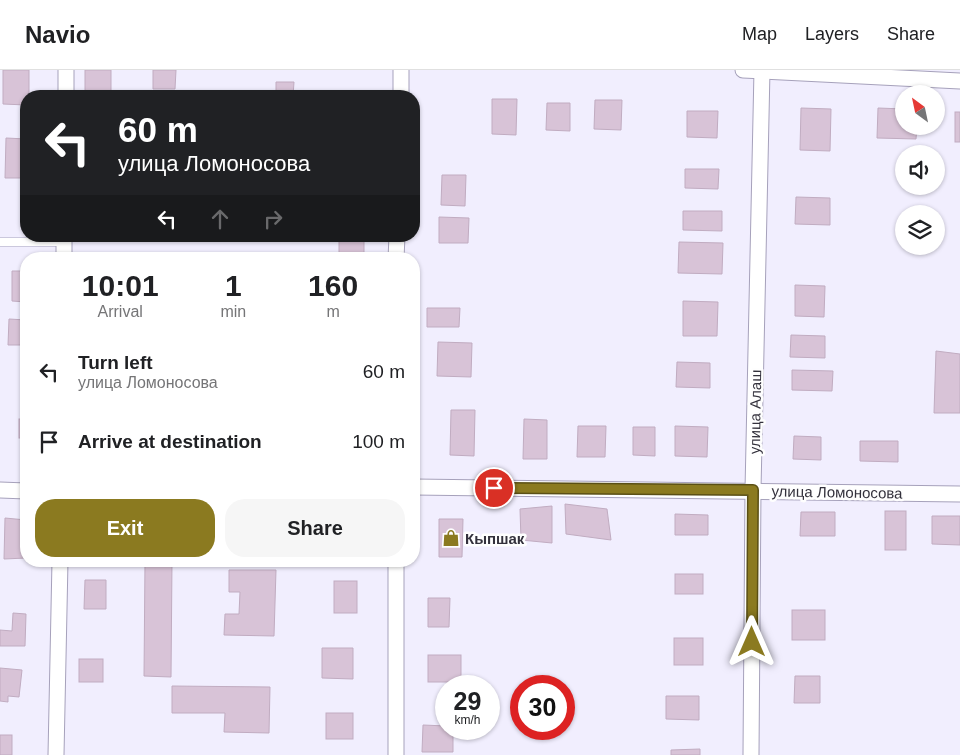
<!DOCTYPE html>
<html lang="en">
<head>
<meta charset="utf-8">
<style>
	body { margin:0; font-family:Helvetica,sans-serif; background:#f6f6f6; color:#202124; height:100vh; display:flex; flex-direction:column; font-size:19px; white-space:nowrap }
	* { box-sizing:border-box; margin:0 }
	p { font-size:16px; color:#757577 }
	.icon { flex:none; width:28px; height:28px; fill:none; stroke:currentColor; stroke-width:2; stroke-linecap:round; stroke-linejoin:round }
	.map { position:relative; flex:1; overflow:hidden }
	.drawer { position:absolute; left:20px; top:182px; width:400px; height:315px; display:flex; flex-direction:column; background:#fff; border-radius:20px; box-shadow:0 1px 4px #0004 }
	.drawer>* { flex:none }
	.banner { position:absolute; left:20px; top:20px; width:400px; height:152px; border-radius:20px; box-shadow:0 1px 4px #0004; background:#202124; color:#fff; overflow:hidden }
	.needle { width:32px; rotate:327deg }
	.buttons { position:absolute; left:895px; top:15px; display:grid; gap:10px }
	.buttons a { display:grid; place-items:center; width:50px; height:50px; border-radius:50%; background:#fff; box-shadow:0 1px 4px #0004; font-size:25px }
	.speed { position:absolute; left:435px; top:605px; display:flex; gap:10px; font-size:25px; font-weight:700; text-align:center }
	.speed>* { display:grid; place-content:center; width:65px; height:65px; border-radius:50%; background:#fff; box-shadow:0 1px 4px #0004; line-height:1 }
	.speed small { font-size:12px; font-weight:400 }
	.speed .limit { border:8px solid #d22; background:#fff; color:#111 }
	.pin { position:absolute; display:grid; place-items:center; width:42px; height:42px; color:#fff; margin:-21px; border:2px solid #fff; border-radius:50%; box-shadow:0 1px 5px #0007 }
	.me { position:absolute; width:55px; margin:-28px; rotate:0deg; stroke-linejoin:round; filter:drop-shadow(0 0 4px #0008) }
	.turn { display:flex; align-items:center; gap:18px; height:105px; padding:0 15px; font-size:22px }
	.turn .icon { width:65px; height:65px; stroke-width:2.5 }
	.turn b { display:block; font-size:35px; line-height:42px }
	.lanes { display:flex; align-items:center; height:48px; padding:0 15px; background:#0003; justify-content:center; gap:25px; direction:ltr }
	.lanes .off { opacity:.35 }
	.eta { display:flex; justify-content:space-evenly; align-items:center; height:85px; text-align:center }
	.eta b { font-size:30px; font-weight:700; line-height:35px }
	.cta { display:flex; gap:10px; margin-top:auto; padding:10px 15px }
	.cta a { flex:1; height:58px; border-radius:20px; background:#8b7a20; color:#fff; font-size:20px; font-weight:700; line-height:58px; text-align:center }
	.cta a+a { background:#f6f6f6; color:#202124 }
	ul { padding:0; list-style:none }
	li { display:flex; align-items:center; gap:15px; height:70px; padding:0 15px }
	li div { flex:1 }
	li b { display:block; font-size:19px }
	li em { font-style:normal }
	header { display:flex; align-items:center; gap:30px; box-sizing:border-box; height:70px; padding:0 25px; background:#fff; border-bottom:1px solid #e0e0e0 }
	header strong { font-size:24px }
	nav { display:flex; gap:28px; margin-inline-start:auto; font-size:18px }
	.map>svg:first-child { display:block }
</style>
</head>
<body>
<header>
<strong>Navio</strong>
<nav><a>Map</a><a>Layers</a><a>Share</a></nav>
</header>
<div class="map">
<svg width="960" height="685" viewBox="0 0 960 685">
	<rect width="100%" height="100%" fill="#f1eefe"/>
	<g fill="#d8c3d7" stroke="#c1acc1">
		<path d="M3,0H29V26H26V35L3,34Z"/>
		<path d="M85,0H111V23L85,22Z"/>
		<path d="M153,0H176L175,19H153Z"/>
		<path d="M276,12H294L293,26H276Z"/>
		<path d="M492,29H517L516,65L492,64Z"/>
		<path d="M595,30H622L621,60L594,59Z"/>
		<path d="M547,33H570V61L546,60Z"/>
		<path d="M801,38L831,39L830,81L800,80Z"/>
		<path d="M878,38L904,39V56H917L916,69L877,68Z"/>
		<path d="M687,41H718L717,68L687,67Z"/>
		<rect x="955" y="42" width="5" height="30"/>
		<path d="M6,68L26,69V108H5Z"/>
		<path d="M685,99H719L718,119L685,118Z"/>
		<path d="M442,105H466L465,136L441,135Z"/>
		<path d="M796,127L830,128V155L795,154Z"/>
		<path d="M683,141H722V161L683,160Z"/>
		<path d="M439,147L469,148L468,173H439Z"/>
		<path d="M339,167L364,168V189H339Z"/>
		<path d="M679,172L723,173L722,204L678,203Z"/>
		<path d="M12,201H26V232L12,231Z"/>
		<path d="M795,215L825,216L824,247L795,246Z"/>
		<path d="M683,231L718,232L717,266H683Z"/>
		<path d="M427,238H460L459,257H427Z"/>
		<path d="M9,249L26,250V275H8Z"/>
		<path d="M791,265L825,266V288L790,287Z"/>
		<path d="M438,272L472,273L471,307L437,306Z"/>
		<path d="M936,281L960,284V343H934Z"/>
		<path d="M677,292L710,293V318L676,317Z"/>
		<path d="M792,300L833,301L832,321L792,320Z"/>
		<path d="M451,340H475L474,386L450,385Z"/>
		<rect x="19" y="349" width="7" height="19"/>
		<path d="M524,349L547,350V389H523Z"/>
		<path d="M578,356H606L605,387H577Z"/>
		<path d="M675,356L708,357L707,387L675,386Z"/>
		<path d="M633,357H655V386L633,385Z"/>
		<path d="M794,366L821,367V390L793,389Z"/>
		<path d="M860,371H898V392L860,391Z"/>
		<path d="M565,434L607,439L611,470L566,464Z"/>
		<path d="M552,436V473L521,470L520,439Z"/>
		<rect x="885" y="441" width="21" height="39"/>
		<path d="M801,442H835V466H800Z"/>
		<path d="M675,444L708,445V465H675Z"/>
		<path d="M932,446H960V475L932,474Z"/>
		<path d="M5,448L26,450V488L4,489Z"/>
		<path d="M439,449H463L462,487H439Z"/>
		<path d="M145,491H172L171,607L144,606Z"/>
		<rect x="351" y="491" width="25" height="3"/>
		<path d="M229,500H276L274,566L224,565L225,544H239L240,522H229Z"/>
		<rect x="675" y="504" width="28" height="20"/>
		<path d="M85,510H106V539H84Z"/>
		<rect x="334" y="511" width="23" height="32"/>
		<path d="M428,528H450L449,557H428Z"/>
		<rect x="792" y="540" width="33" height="30"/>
		<path d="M13,543L26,544L25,576H0V560L12,561Z"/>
		<rect x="674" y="568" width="29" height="27"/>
		<path d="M322,578H353V609L322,608Z"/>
		<rect x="428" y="585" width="33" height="27"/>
		<rect x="79" y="589" width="24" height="23"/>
		<path d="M0,598L22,600L19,627L8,626V632L0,631Z"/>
		<path d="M795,606H820V633H794Z"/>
		<path d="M172,616L270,617L269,663L224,662L225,643H172Z"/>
		<path d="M666,626H699V650L666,649Z"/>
		<rect x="326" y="643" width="27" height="26"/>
		<path d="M423,655L446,656V659H453V682H422Z"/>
		<rect x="0" y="665" width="12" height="20"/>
		<path d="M700,679V685H671V680Z"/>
	</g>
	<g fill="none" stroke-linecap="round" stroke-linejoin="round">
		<g stroke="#a6a1bb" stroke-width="9">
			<path id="lane" d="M0,172H64"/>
		</g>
		<g stroke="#a6a1bb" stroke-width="17">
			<g id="street">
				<path d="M743,0L960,11"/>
				<path d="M66,26V0"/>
				<path d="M401,26V0"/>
				<path d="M64,189V166"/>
				<path d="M396,189L397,166"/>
				<path d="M414,417L960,424"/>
				<path d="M0,420L26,421"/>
				<path d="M56,685L60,491"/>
				<path d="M396,685V491"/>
				<path d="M751,685L753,420L762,0"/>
			</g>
		</g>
		<use href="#lane" stroke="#fff" stroke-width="8"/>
		<use href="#street" stroke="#fff" stroke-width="15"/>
	</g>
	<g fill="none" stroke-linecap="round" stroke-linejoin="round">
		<g stroke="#5a4f15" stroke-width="12">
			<path id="route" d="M494,418L753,420L752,572"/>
		</g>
		<use href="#route" stroke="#8b7a20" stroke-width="9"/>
	</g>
	<defs>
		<g id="shop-bare" transform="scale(1.35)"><path d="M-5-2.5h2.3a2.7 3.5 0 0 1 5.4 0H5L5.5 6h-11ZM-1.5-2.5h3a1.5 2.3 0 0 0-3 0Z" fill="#8b7a20" stroke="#fefefe" stroke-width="2.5" paint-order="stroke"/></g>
	</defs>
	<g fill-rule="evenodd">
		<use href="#shop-bare" x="451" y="468"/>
	</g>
	<g text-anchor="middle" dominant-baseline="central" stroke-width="5" stroke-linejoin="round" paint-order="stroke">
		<g font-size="15" fill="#33313c" stroke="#fefefe">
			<text transform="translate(755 342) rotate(-89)">улица Алаш</text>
			<text transform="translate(837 422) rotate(1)">улица Ломоносова</text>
		</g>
		<g font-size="15" font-weight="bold" fill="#33313c" stroke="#fefefe" text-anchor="start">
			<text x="465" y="468">Кыпшак</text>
		</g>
	</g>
</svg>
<div class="buttons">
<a><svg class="needle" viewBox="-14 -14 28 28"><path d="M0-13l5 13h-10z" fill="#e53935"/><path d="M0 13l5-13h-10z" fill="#757577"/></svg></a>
<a><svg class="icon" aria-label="sound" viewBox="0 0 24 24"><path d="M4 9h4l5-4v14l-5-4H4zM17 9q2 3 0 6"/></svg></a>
<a><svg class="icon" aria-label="layers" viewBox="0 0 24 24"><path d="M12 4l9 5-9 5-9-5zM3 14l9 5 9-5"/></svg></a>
</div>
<div class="speed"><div>29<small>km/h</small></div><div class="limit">30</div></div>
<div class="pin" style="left:494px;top:418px;background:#d93025"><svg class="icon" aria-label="arrive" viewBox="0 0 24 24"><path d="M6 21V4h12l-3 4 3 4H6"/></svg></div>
<svg class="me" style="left:752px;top:572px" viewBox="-20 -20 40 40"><path d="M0-17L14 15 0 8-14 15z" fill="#8b7a20" stroke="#fff" stroke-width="4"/></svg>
<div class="banner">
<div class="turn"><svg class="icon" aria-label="left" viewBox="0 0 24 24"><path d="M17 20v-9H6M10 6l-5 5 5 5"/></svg><div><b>60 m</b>улица Ломоносова</div></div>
<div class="lanes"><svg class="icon" aria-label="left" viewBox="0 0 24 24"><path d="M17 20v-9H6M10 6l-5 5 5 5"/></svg><svg class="icon off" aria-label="ahead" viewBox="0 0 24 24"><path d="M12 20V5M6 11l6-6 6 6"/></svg><svg class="icon off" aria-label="right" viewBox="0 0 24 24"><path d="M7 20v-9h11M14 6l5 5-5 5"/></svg></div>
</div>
<section class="drawer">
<div class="eta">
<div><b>10:01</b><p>Arrival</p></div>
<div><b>1</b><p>min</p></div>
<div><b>160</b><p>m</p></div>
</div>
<ul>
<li><svg class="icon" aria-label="left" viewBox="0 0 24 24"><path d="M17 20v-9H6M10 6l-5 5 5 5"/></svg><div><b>Turn left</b><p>улица Ломоносова</p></div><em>60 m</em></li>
<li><svg class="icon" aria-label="arrive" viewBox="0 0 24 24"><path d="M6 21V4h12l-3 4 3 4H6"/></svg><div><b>Arrive at destination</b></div><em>100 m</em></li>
</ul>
<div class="cta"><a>Exit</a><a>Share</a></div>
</section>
</div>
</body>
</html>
